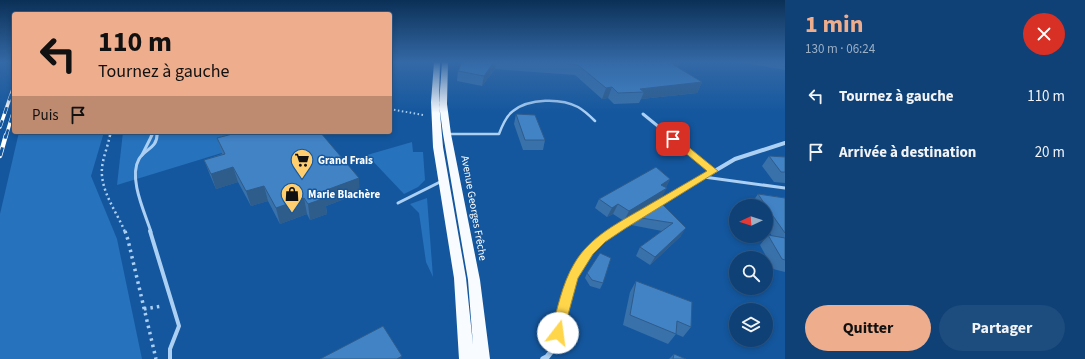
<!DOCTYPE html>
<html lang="fr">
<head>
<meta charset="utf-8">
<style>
	body { margin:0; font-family:"Source Sans 3",sans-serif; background:#1d4c7e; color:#f1f3f6; height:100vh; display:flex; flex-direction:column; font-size:15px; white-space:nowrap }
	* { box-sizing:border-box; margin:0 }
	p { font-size:13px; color:#9bafc5 }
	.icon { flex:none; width:22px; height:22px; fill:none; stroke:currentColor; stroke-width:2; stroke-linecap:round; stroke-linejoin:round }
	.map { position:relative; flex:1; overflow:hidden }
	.panel { display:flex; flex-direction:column; background:#0f4176; width:300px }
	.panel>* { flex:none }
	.top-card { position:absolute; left:12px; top:12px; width:380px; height:122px; border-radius:4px; box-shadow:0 2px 6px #0003,0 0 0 1px #2f5a88; background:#eead8d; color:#111; overflow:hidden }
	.needle { width:26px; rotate:266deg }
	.controls { position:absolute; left:729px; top:199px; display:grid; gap:8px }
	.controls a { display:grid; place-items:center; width:44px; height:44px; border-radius:50%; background:#0f4176; box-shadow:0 2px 6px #0003,0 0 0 1px #2f5a88; font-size:20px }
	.pin { position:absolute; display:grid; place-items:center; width:34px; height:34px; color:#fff; margin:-17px; border-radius:8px; box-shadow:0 2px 6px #0006 }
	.me { position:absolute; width:44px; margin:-22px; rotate:15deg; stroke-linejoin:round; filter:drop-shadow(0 0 3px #0008) }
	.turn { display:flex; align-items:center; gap:14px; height:84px; padding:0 20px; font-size:18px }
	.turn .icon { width:52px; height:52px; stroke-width:2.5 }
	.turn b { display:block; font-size:28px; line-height:34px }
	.then { display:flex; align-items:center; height:38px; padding:0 20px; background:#0003; gap:8px; font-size:15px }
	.round { display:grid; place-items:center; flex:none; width:42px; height:42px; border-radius:21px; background:#1d4c7e }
	.head { display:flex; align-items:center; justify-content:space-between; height:68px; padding:0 20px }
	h1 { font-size:24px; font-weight:700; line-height:30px; color:#eead8d }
	.button { display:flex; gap:8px; margin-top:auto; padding:8px 20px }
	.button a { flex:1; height:46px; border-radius:24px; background:#eead8d; color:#111; font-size:16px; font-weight:700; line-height:46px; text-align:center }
	.button a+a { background:#1d4c7e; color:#f1f3f6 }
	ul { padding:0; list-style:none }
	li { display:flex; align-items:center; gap:12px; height:56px; padding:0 20px }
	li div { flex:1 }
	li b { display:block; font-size:15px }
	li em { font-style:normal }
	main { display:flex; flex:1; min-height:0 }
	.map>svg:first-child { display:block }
</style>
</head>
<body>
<main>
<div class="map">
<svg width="785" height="359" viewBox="0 0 785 359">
	<rect width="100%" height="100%" fill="#14579e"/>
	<g fill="#2772bc">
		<path d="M19,132H104L91,176L117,239L142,359H0V214Z"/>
		<path d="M123,132H290L117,185Z"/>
		<path d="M412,142L413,152H423L425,180L418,187L404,194L367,155Z"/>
		<path d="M427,198L433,277L426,262L419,213L410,204Z"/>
	</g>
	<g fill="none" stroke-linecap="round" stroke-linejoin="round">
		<g stroke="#acd0f4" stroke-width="2" stroke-dasharray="1.5 2.5" stroke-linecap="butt">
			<path d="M390,109L423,115"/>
			<path d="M110,136L111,132"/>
		</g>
		<path stroke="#acd0f4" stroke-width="2.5" stroke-dasharray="2 3" stroke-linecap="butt" d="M110,135C108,146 103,157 102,168C100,191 117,212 125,232"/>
		<g stroke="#acd0f4" stroke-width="3.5" stroke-dasharray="2.5 4" stroke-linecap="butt">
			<path d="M125,231L128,240L156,359"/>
			<path d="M144,309L162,306"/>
		</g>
		<g stroke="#acd0f4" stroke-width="2.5">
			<path d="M157,132V136"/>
			<path d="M447,134H499C502,126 506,116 513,111C529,98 561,98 578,107C585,111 590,116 595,121"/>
			<path d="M151,136L153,132"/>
		</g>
		<g stroke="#acd0f4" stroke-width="3">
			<path d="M142,155L152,135"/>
			<path d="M704,177L785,188"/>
			<path d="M398,203L442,181"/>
			<path d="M151,232C145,213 128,178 139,159C145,149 157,148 157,135"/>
		</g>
		<path stroke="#acd0f4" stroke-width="4" d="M150,231L179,326L170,349V359"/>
		<path stroke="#acd0f4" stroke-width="3" d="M643,114L670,136"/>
		<g stroke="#acd0f4" stroke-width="4">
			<path d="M669,135L713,171"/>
			<path d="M657,205L735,159L785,143"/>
			<path d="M611,232L639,216"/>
		</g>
		<path stroke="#acd0f4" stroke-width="5.5" d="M543,359L547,357L554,348L566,298L582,262L594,246L613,231"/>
		<path fill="#f8fbff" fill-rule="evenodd" d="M434,62H440L439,102L443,147L466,278L473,345L468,280L443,134L439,104L442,62H448L447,104L451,134L480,280L490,359H459L454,278L433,147L431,102Z"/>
		<g stroke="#fff" stroke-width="3.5">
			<g id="rail-far1">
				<path d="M0,127L14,86"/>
				<path d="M6,136L14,110"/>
			</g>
		</g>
		<g stroke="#fff" stroke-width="4.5">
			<path id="rail" d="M0,156L6,135"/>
		</g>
		<use href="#rail-far1" stroke="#14579e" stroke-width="2.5" stroke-dasharray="7" stroke-linecap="butt"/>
		<use href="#rail" stroke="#14579e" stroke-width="3" stroke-dasharray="9" stroke-linecap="butt"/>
	</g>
	<g fill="#3971aa">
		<path d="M462,62H681V64L675,66L702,82L697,93L641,99L639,103L614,104L608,98L602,99L575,75L495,69L482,86L457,81L458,71Z"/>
		<path d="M739,62H785V70Z"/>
		<path d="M516,114L545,140L543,150H523L514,124Z"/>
		<path d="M217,138L360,193L326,206L327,214L310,220L307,214L280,224L268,201L251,206L238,182L216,189L210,175L204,160L222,154Z"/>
		<path d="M769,156L785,157V183L774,182L762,166Z"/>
		<path d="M670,179L666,187L662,197L624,221L613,214L607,217L595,208L599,199Z"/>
		<path d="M758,194L785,198V272L773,269L760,245L768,235L772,236L766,227V206H752L751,204Z"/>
		<path d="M660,202L681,236L650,265L636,256L640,247L662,231L631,225L635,217Z"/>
		<path d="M587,273L603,283L600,289L590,286L585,278Z"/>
		<path d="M636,281L691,327L683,337L676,334L668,344L623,325L630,292Z"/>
		<path d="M674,354L686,359H669Z"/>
	</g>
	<g fill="#2e5c8b">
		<path d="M494,62H496L495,69L482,86L484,76Z"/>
		<path d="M665,62H681V64L661,70Z"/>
		<path d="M702,82L697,93L641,99L644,92L640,89Z"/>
		<path d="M612,87L608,98L602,99L606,88Z"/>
		<path d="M233,167L238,182L216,189L211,174Z"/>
		<path d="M359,178L360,193L326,206L327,214L310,220L308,204L321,192Z"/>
		<path d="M670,179L665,189L661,185Z"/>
		<path d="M264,186L268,201L251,206L246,191Z"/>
		<path d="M667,188L662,197L624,221L629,211Z"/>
		<path d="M304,198L307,214L280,224L276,208Z"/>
		<path d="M618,204L613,214L607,217L612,208Z"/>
		<path d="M686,228L681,236L650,265L655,257Z"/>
		<path d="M402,356L401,359H397Z"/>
	</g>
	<g fill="#4283c6" stroke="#2e5c8b">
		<path d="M462,62H494L484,76L458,71Z"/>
		<path d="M547,62H669L702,82L640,89L644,92L618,93L612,87L606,88L578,65Z"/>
		<path d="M516,114L535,115L545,140H525Z"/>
		<path d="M240,132H320L359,178L321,192L325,198L308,204L304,198L276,208L264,186L246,191L233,167L211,174L204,160L225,154L217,138Z"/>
		<path d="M769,156L785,157V172H781Z"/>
		<path d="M656,167L670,179L661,185L667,188L629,211L618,204L612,208L599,199Z"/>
		<path d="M758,194L785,198V233L766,206Z"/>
		<path d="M660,202L686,228L655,257L640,247L673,223L635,217Z"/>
		<path d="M768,235L785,238V260L782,259Z"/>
		<path d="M600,253L611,258L603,283L592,280L587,273Z"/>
		<path d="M636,281L692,302L691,327L677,321L676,334L630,315Z"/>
		<path d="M383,326L402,356L397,359H320Z"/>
		<path d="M674,354L686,359H673Z"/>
	</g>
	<linearGradient id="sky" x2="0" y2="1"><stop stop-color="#0b3057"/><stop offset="0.55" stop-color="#3469a6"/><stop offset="1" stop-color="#3469a6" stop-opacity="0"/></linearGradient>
	<rect width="785" height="113" fill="url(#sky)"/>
	<path fill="#ffd54a" stroke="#a68a30" d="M671,137H676L718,171L626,228L605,242L593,254L578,278L562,337L558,339L553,337L551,333C557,310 562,284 574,264C590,236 620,222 647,206C667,194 687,183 707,171L671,141Z"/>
	<defs>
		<g id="supermarket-pin" transform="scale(1.15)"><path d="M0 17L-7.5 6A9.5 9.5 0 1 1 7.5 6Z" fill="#ffce6e" stroke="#14579e"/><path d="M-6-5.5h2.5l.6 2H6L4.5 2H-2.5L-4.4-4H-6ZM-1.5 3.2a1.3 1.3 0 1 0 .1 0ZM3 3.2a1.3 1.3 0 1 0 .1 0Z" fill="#111"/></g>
		<g id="shop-pin" transform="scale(1.15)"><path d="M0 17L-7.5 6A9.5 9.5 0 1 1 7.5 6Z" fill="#ffce6e" stroke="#14579e"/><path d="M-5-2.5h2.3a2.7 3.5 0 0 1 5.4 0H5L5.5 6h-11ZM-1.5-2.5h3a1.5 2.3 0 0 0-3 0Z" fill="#111"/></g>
	</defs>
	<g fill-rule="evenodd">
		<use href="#supermarket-pin" x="302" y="160"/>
		<use href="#shop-pin" x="292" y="194"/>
	</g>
	<g text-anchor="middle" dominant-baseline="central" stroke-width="3" stroke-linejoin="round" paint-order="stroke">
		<g font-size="11" font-weight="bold" fill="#fff" stroke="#14579e" text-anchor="start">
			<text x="318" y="160">Grand Frais</text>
			<text x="308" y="194">Marie Blachère</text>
		</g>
		<g font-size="11" fill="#fff" stroke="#14579e">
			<text transform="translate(474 208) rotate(80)">Avenue Georges Frêche</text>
		</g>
	</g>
</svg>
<div class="controls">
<a><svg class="needle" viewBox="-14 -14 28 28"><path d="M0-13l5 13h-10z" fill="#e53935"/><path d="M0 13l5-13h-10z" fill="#9bafc5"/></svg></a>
<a><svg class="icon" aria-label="search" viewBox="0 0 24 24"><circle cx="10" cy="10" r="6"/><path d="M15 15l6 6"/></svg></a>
<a><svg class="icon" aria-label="layers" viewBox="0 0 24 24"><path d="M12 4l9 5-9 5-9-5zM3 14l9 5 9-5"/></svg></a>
</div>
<div class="pin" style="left:673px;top:139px;background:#d93025"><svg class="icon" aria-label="arrive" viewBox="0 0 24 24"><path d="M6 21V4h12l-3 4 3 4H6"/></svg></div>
<svg class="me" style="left:558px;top:333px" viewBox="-20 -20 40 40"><circle r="19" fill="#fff"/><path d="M0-13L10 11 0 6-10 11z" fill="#ffd54a"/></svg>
<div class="top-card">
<div class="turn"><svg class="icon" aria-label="left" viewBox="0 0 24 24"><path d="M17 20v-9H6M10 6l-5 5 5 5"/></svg><div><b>110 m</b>Tournez à gauche</div></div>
<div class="then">Puis<svg class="icon" aria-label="arrive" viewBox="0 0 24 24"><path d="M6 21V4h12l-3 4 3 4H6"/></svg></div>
</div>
</div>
<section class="panel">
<div class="head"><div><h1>1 min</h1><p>130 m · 06:24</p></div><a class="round" style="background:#d93025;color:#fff"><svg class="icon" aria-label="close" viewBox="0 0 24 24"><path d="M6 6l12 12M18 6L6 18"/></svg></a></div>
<ul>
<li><svg class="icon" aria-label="left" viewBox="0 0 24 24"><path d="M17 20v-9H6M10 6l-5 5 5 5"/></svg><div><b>Tournez à gauche</b></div><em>110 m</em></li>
<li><svg class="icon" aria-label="arrive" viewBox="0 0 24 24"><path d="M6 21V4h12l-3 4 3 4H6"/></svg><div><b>Arrivée à destination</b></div><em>20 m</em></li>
</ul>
<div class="button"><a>Quitter</a><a>Partager</a></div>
</section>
</main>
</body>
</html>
